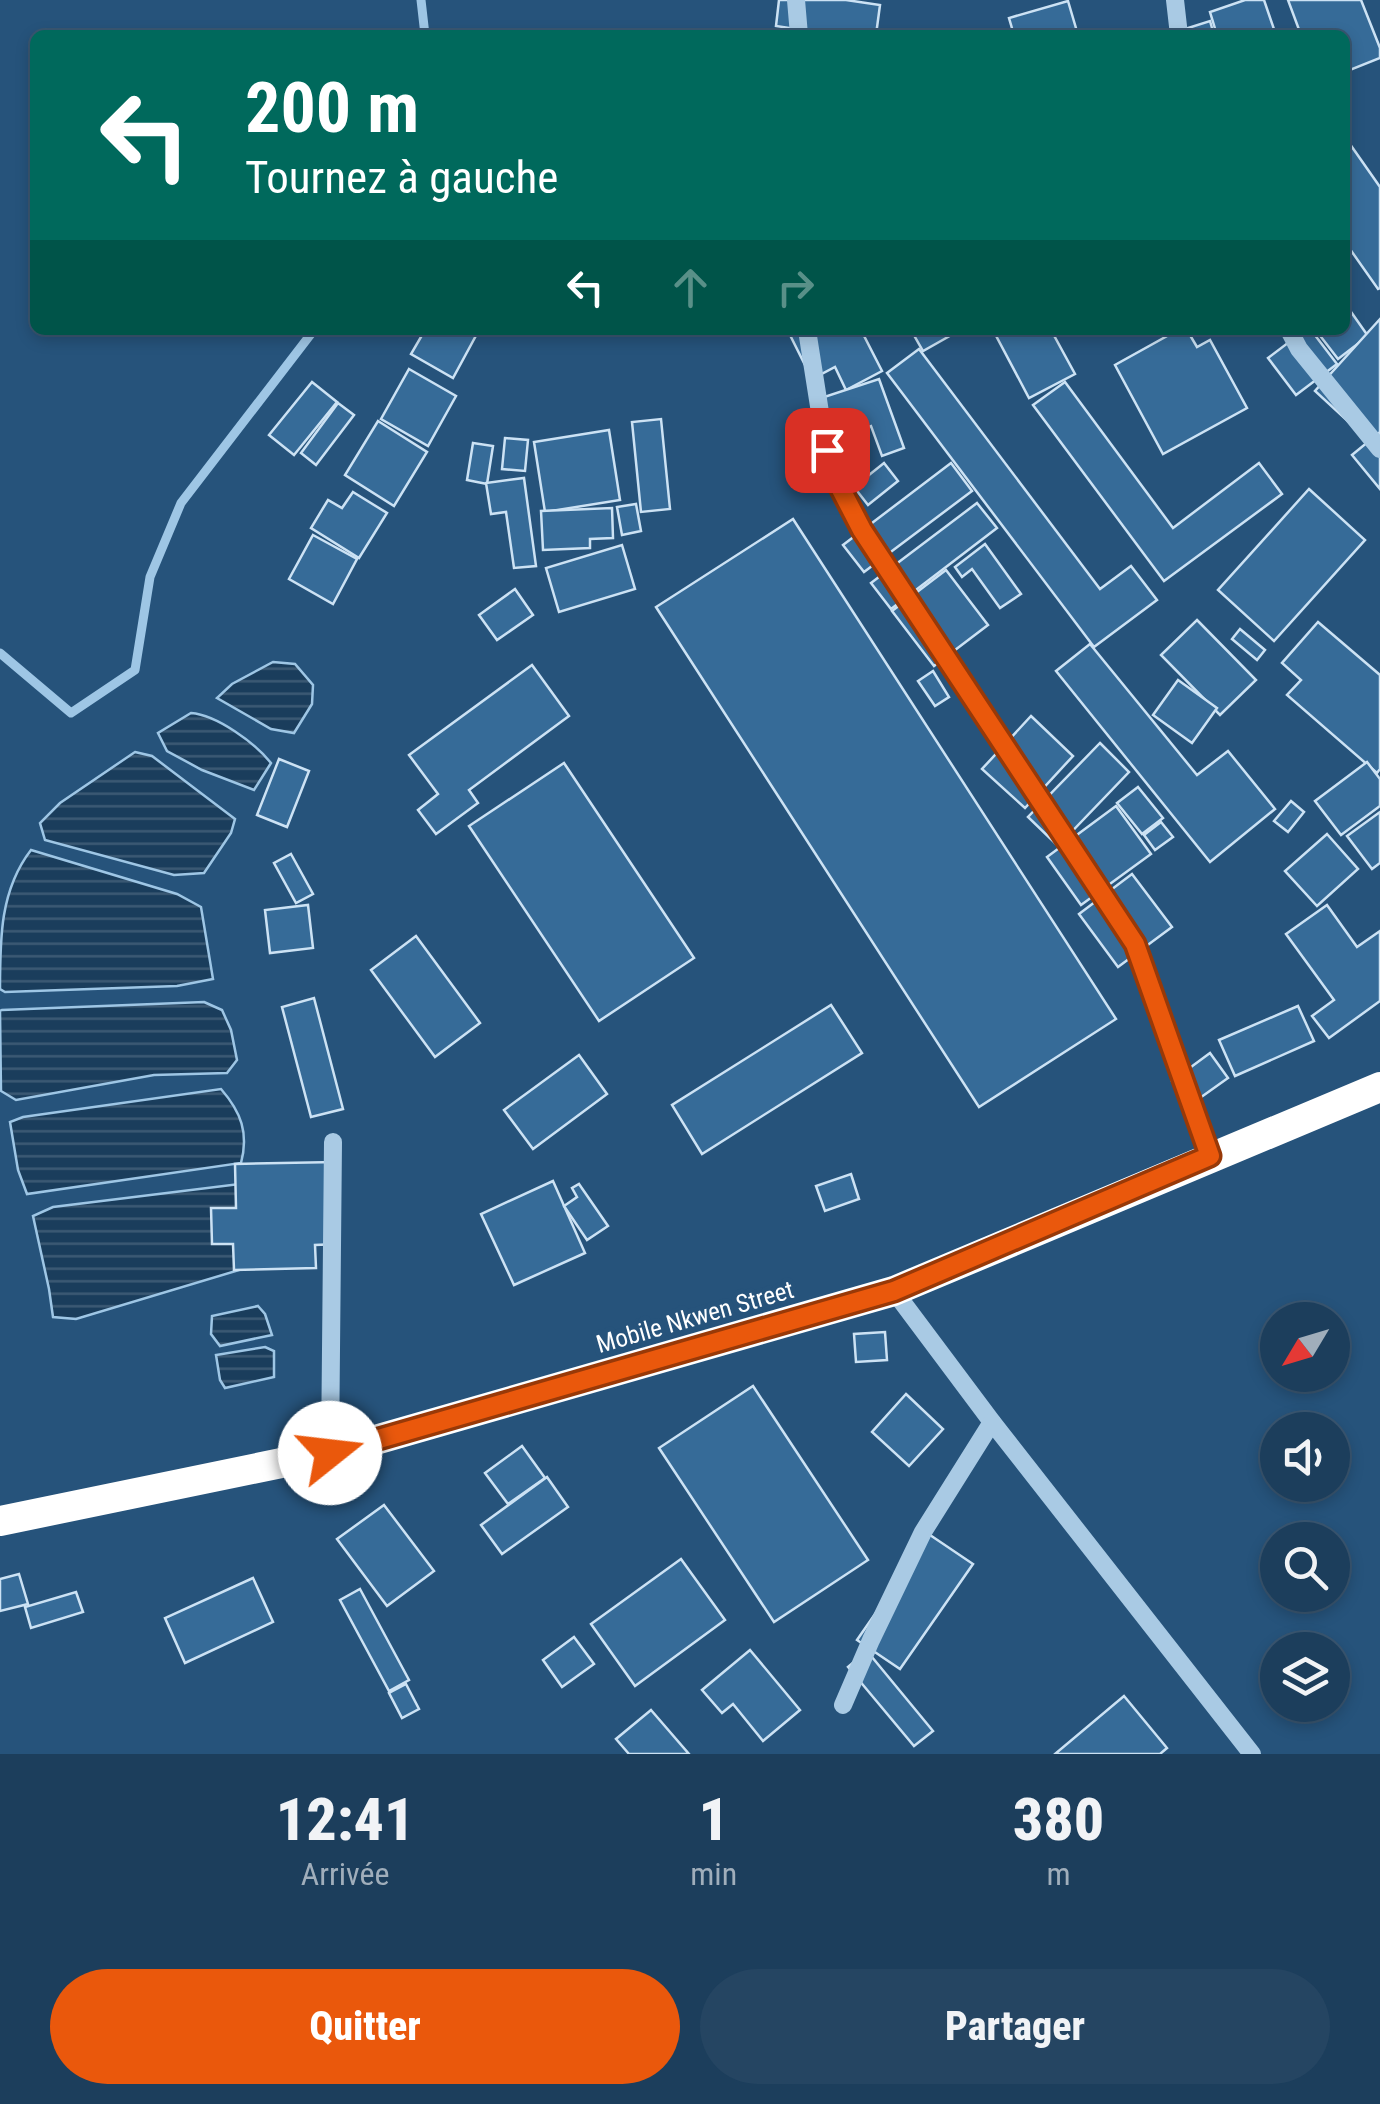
<!DOCTYPE html>
<html lang="fr">
<head>
<meta charset="utf-8">
<style>
	body { margin:0; font-family:"Roboto Condensed",sans-serif; background:#254562; color:#f1f3f6; height:100vh; display:flex; flex-direction:column; font-size:38px; white-space:nowrap }
	* { box-sizing:border-box; margin:0 }
	p { font-size:32px; color:#a0aebb }
	.icon { flex:none; width:55px; height:55px; fill:none; stroke:currentColor; stroke-width:2; stroke-linecap:round; stroke-linejoin:round }
	.map { position:relative; height:1754px; overflow:hidden }
	.panel { display:flex; flex-direction:column; background:#1c3e5c; flex:1 }
	.panel>* { flex:none }
	.hud { position:absolute; left:30px; top:30px; width:1320px; height:305px; border-radius:15px; box-shadow:0 5px 15px #0003,0 0 0 2px #3a5772; background:#00695c; color:#fff; overflow:hidden }
	.needle { width:65px; rotate:232deg }
	.controls { position:absolute; left:1260px; top:1302px; display:grid; gap:20px }
	.controls a { display:grid; place-items:center; width:90px; height:90px; border-radius:50%; background:#1c3e5c; box-shadow:0 5px 15px #0003,0 0 0 2px #3a5772; font-size:50px }
	.pin { position:absolute; display:grid; place-items:center; width:85px; height:85px; color:#fff; margin:-42px; border-radius:20px; box-shadow:0 5px 15px #0006 }
	.me { position:absolute; width:110px; margin:-55px; rotate:74deg; stroke-linejoin:round; filter:drop-shadow(0 0 8px #0008) }
	.turn { display:flex; align-items:center; gap:35px; height:210px; padding:0 50px; font-size:45px }
	.turn .icon { width:130px; height:130px; stroke-width:2.5 }
	.turn b { display:block; font-size:70px; line-height:85px }
	.lanes { display:flex; align-items:center; height:95px; padding:0 50px; background:#0003; justify-content:center; gap:50px; direction:ltr }
	.lanes .off { opacity:.35 }
	.eta { display:flex; justify-content:space-evenly; align-items:center; height:170px; text-align:center }
	.eta b { font-size:60px; font-weight:800; line-height:70px }
	.action { display:flex; gap:20px; margin-top:auto; padding:20px 50px }
	.action a { flex:1; height:115px; border-radius:60px; background:#ea580c; color:#fff; font-size:40px; font-weight:800; line-height:115px; text-align:center }
	.action a+a { background:#254562; color:#f1f3f6 }
	.map>svg:first-child { display:block }
</style>
</head>
<body>
<div class="map">
<svg width="1380" height="1754" viewBox="0 0 1380 1754">
	<defs>
		<pattern id="water-rules" width="6" height="5" patternUnits="userSpaceOnUse" patternTransform="scale(2.5)"><rect width="6" height="5" fill="#1a3d5c"/><path d="M0 2.5h6" fill="none" stroke="#3c5a74"/></pattern>
	</defs>
	<rect width="100%" height="100%" fill="#26537b"/>
	<g fill="url(#water-rules)" stroke="#9ec6e5" stroke-width="2.5">
		<path d="M273,662L295,664L313,685L312,704L294,733L271,729L217,698L232,684Z"/>
		<path d="M191,713C217,715 255,743 271,763L254,790L202,770L167,751L158,733Z"/>
		<path d="M135,752L152,756L235,819L231,833L204,873L174,875L45,840L40,823L60,803Z"/>
		<path d="M31,850L177,894L201,907L213,979L177,986L5,992L0,989C0,939 0,890 31,850Z"/>
		<path d="M204,1002L222,1010L231,1030L237,1060L227,1073L154,1075L16,1100L1,1091L0,1011L2,1010Z"/>
		<path d="M221,1089C241,1112 249,1133 241,1163L27,1194L18,1170L10,1122L23,1117Z"/>
		<path d="M256,1182L269,1261L76,1319L53,1317L49,1289L33,1216L53,1207Z"/>
		<path d="M258,1306L265,1314L272,1335L220,1346L211,1334L212,1316Z"/>
		<path d="M265,1347L274,1351V1377L225,1388L220,1380L216,1355Z"/>
	</g>
	<g fill="none" stroke-linecap="round" stroke-linejoin="round">
		<g stroke="#9ec6e5" stroke-width="9">
			<path d="M421,0L425,35"/>
			<path d="M0,653L71,713L135,670L150,577L181,503L314,330"/>
		</g>
	</g>
	<g fill="#366b98" stroke="#cce2f4" stroke-width="2.5">
		<path d="M779,0H846L880,5L876,35H835L776,26Z"/>
		<path d="M1245,0H1264L1276,35H1217L1210,12Z"/>
		<path d="M1288,0H1361L1380,48V58L1345,72V35H1301Z"/>
		<path d="M1068,1L1078,35H1014L1009,18Z"/>
		<path d="M1210,21L1214,35H1166Z"/>
		<path d="M1345,137L1380,187V288L1378,289L1345,242Z"/>
		<path d="M1349,309L1368,336L1338,359L1318,333L1322,330H1345V312Z"/>
		<path d="M1380,319V445L1377,448L1315,391Z"/>
		<path d="M425,330H479L453,378L411,354Z"/>
		<path d="M799,330H861L882,371L846,390L835,367L812,379L790,335Z"/>
		<path d="M911,330H954L955,333L923,351Z"/>
		<path d="M993,330H1051L1075,374L1029,398Z"/>
		<path d="M1178,330H1187L1197,347L1210,340L1247,408L1163,454L1115,365Z"/>
		<path d="M1305,330H1311L1337,364L1296,395L1268,358Z"/>
		<path d="M919,349L1100,589L1131,566L1157,600L1094,647L887,373Z"/>
		<path d="M409,369L456,396L428,446L381,419Z"/>
		<path d="M879,379L904,448L882,456L871,426L832,440L818,399Z"/>
		<path d="M312,382L337,402L294,455L269,435Z"/>
		<path d="M1065,382L1173,528L1259,463L1282,494L1164,581L1033,405Z"/>
		<path d="M338,403L354,415L316,465L301,453Z"/>
		<path d="M661,419L670,509L641,512L632,422Z"/>
		<path d="M378,421L427,452L394,506L345,475Z"/>
		<path d="M609,430L620,500L545,512L534,442Z"/>
		<path d="M1380,432V489L1352,455Z"/>
		<path d="M505,438L528,440L525,471L502,469Z"/>
		<path d="M473,443L493,446L487,484L467,480Z"/>
		<path d="M884,463L898,481L868,505L854,487Z"/>
		<path d="M951,463L972,491L864,572L843,545Z"/>
		<path d="M524,478L536,566L514,568L506,512L491,514L486,483Z"/>
		<path d="M1309,489L1365,540L1274,641L1218,590Z"/>
		<path d="M353,492L387,513L359,558L311,528L328,500L342,508Z"/>
		<path d="M977,503L997,528L891,609L871,583Z"/>
		<path d="M636,504L641,531L622,535L617,507Z"/>
		<path d="M612,508L613,538L590,539V548L543,550L541,511Z"/>
		<path d="M793,519L1116,1019L979,1107L656,607Z"/>
		<path d="M313,535L357,559L333,604L289,579Z"/>
		<path d="M985,544L1021,594L1000,608L972,569L962,577L955,567Z"/>
		<path d="M622,545L635,589L559,612L546,568Z"/>
		<path d="M946,570L988,625L934,666L892,611Z"/>
		<path d="M515,589L533,615L497,640L479,615Z"/>
		<path d="M1197,620L1256,680L1220,715L1161,655Z"/>
		<path d="M1318,622L1380,675V769L1377,773L1287,695L1301,680L1282,663Z"/>
		<path d="M1240,629L1265,650L1257,660L1232,639Z"/>
		<path d="M1090,644L1197,775L1228,751L1275,809L1210,862L1056,671Z"/>
		<path d="M532,665L569,716L469,790L478,803L436,834L418,810L438,794L409,755Z"/>
		<path d="M933,671L949,697L935,706L918,681Z"/>
		<path d="M1178,680L1217,708L1192,743L1153,715Z"/>
		<path d="M1031,716L1073,756L1025,808L982,769Z"/>
		<path d="M1100,743L1129,772L1058,846L1028,817Z"/>
		<path d="M279,759L309,771L287,827L257,815Z"/>
		<path d="M1367,762L1380,779V806L1341,835L1315,801Z"/>
		<path d="M564,763L694,958L599,1021L469,826Z"/>
		<path d="M1138,787L1163,818L1142,834L1117,803Z"/>
		<path d="M1291,801L1304,812L1288,832L1274,821Z"/>
		<path d="M1116,806L1151,854L1081,905L1047,857Z"/>
		<path d="M1380,812V863L1372,869L1347,836Z"/>
		<path d="M1161,822L1173,837L1155,850L1144,835Z"/>
		<path d="M1327,834L1358,869L1317,906L1285,871Z"/>
		<path d="M291,854L313,894L296,903L274,863Z"/>
		<path d="M1132,874L1172,927L1118,967L1079,914Z"/>
		<path d="M308,905L313,948L270,953L265,910Z"/>
		<path d="M1327,905L1357,947L1380,931V1001L1329,1038L1312,1016L1334,1000L1286,934Z"/>
		<path d="M416,936L480,1023L435,1057L371,970Z"/>
		<path d="M314,998L343,1109L311,1117L282,1007Z"/>
		<path d="M831,1005L862,1053L702,1154L672,1105Z"/>
		<path d="M1298,1006L1314,1041L1235,1076L1219,1040Z"/>
		<path d="M1210,1053L1228,1078L1190,1105L1172,1081Z"/>
		<path d="M579,1055L607,1094L533,1149L504,1110Z"/>
		<path d="M336,1162L338,1244L315,1245L316,1268L234,1270L233,1244H212L211,1208H236L235,1164Z"/>
		<path d="M851,1174L859,1199L825,1211L816,1186Z"/>
		<path d="M553,1181L585,1253L514,1285L481,1214Z"/>
		<path d="M579,1184L608,1226L587,1240L564,1206L577,1197L572,1188Z"/>
		<path d="M885,1332L887,1360L856,1362L854,1334Z"/>
		<path d="M753,1386L868,1560L774,1622L659,1448Z"/>
		<path d="M906,1394L943,1429L909,1466L872,1432Z"/>
		<path d="M522,1446L545,1478L508,1504L485,1473Z"/>
		<path d="M547,1477L568,1507L502,1554L481,1525Z"/>
		<path d="M384,1505L434,1571L387,1606L337,1539Z"/>
		<path d="M930,1535L973,1564L900,1669L857,1640Z"/>
		<path d="M681,1559L725,1620L635,1686L591,1624Z"/>
		<path d="M19,1574L28,1604L0,1611V1579Z"/>
		<path d="M253,1578L273,1622L185,1663L165,1618Z"/>
		<path d="M360,1589L409,1680L389,1691L340,1600Z"/>
		<path d="M76,1592L83,1612L31,1628L25,1607Z"/>
		<path d="M574,1637L594,1664L562,1687L543,1660Z"/>
		<path d="M750,1650L800,1710L763,1741L733,1704L722,1713L702,1690Z"/>
		<path d="M867,1651L933,1731L914,1746L848,1667Z"/>
		<path d="M406,1684L419,1709L402,1718L389,1693Z"/>
		<path d="M1124,1696L1167,1748L1160,1754H1055Z"/>
		<path d="M651,1710L689,1754H629L616,1739Z"/>
	</g>
	<g fill="none" stroke-linecap="round" stroke-linejoin="round">
		<g stroke="#a9cae4" stroke-width="18">
			<path d="M796,0L799,35"/>
			<path d="M1175,0L1179,35"/>
			<path d="M807,330L822,425L833,474L861,530L1135,943L1210,1157"/>
			<path d="M1289,330L1299,349L1380,449"/>
			<path d="M894,1291L992,1422L1252,1754"/>
			<path d="M330,1453L333,1142"/>
			<path d="M843,1705L871,1640L923,1532L992,1422"/>
		</g>
		<path stroke="#fff" stroke-width="30" d="M0,1521L330,1453L894,1291L1380,1087"/>
	</g>
	<g fill="none" stroke-linecap="round" stroke-linejoin="round">
		<g stroke="#983908" stroke-width="25">
			<path id="route" d="M330,1453L894,1291L1210,1156L1135,944L862,530L833,474L827,450"/>
		</g>
		<use href="#route" stroke="#ea580c" stroke-width="18"/>
	</g>
	<g text-anchor="middle" dominant-baseline="central" stroke-width="10" stroke-linejoin="round" paint-order="stroke">
		<g font-size="25" fill="#fff" stroke="#26537b">
			<text transform="translate(695 1317) rotate(-16)">Mobile Nkwen Street</text>
		</g>
	</g>
</svg>
<div class="controls">
<a><svg class="needle" viewBox="-14 -14 28 28"><path d="M0-13l5 13h-10z" fill="#e53935"/><path d="M0 13l5-13h-10z" fill="#a0aebb"/></svg></a>
<a><svg class="icon" aria-label="sound" viewBox="0 0 24 24"><path d="M4 9h4l5-4v14l-5-4H4zM17 9q2 3 0 6"/></svg></a>
<a><svg class="icon" aria-label="search" viewBox="0 0 24 24"><circle cx="10" cy="10" r="6"/><path d="M15 15l6 6"/></svg></a>
<a><svg class="icon" aria-label="layers" viewBox="0 0 24 24"><path d="M12 4l9 5-9 5-9-5zM3 14l9 5 9-5"/></svg></a>
</div>
<div class="pin" style="left:827px;top:450px;background:#d93025"><svg class="icon" aria-label="arrive" viewBox="0 0 24 24"><path d="M6 21V4h12l-3 4 3 4H6"/></svg></div>
<svg class="me" style="left:330px;top:1453px" viewBox="-20 -20 40 40"><circle r="19" fill="#fff"/><path d="M0-13L10 11 0 6-10 11z" fill="#ea580c"/></svg>
<div class="hud">
<div class="turn"><svg class="icon" aria-label="left" viewBox="0 0 24 24"><path d="M17 20v-9H6M10 6l-5 5 5 5"/></svg><div><b>200 m</b>Tournez à gauche</div></div>
<div class="lanes"><svg class="icon" aria-label="left" viewBox="0 0 24 24"><path d="M17 20v-9H6M10 6l-5 5 5 5"/></svg><svg class="icon off" aria-label="ahead" viewBox="0 0 24 24"><path d="M12 20V5M6 11l6-6 6 6"/></svg><svg class="icon off" aria-label="right" viewBox="0 0 24 24"><path d="M7 20v-9h11M14 6l5 5-5 5"/></svg></div>
</div>
</div>
<section class="panel">
<div class="eta">
<div><b>12:41</b><p>Arrivée</p></div>
<div><b>1</b><p>min</p></div>
<div><b>380</b><p>m</p></div>
</div>
<div class="action"><a>Quitter</a><a>Partager</a></div>
</section>
</body>
</html>
